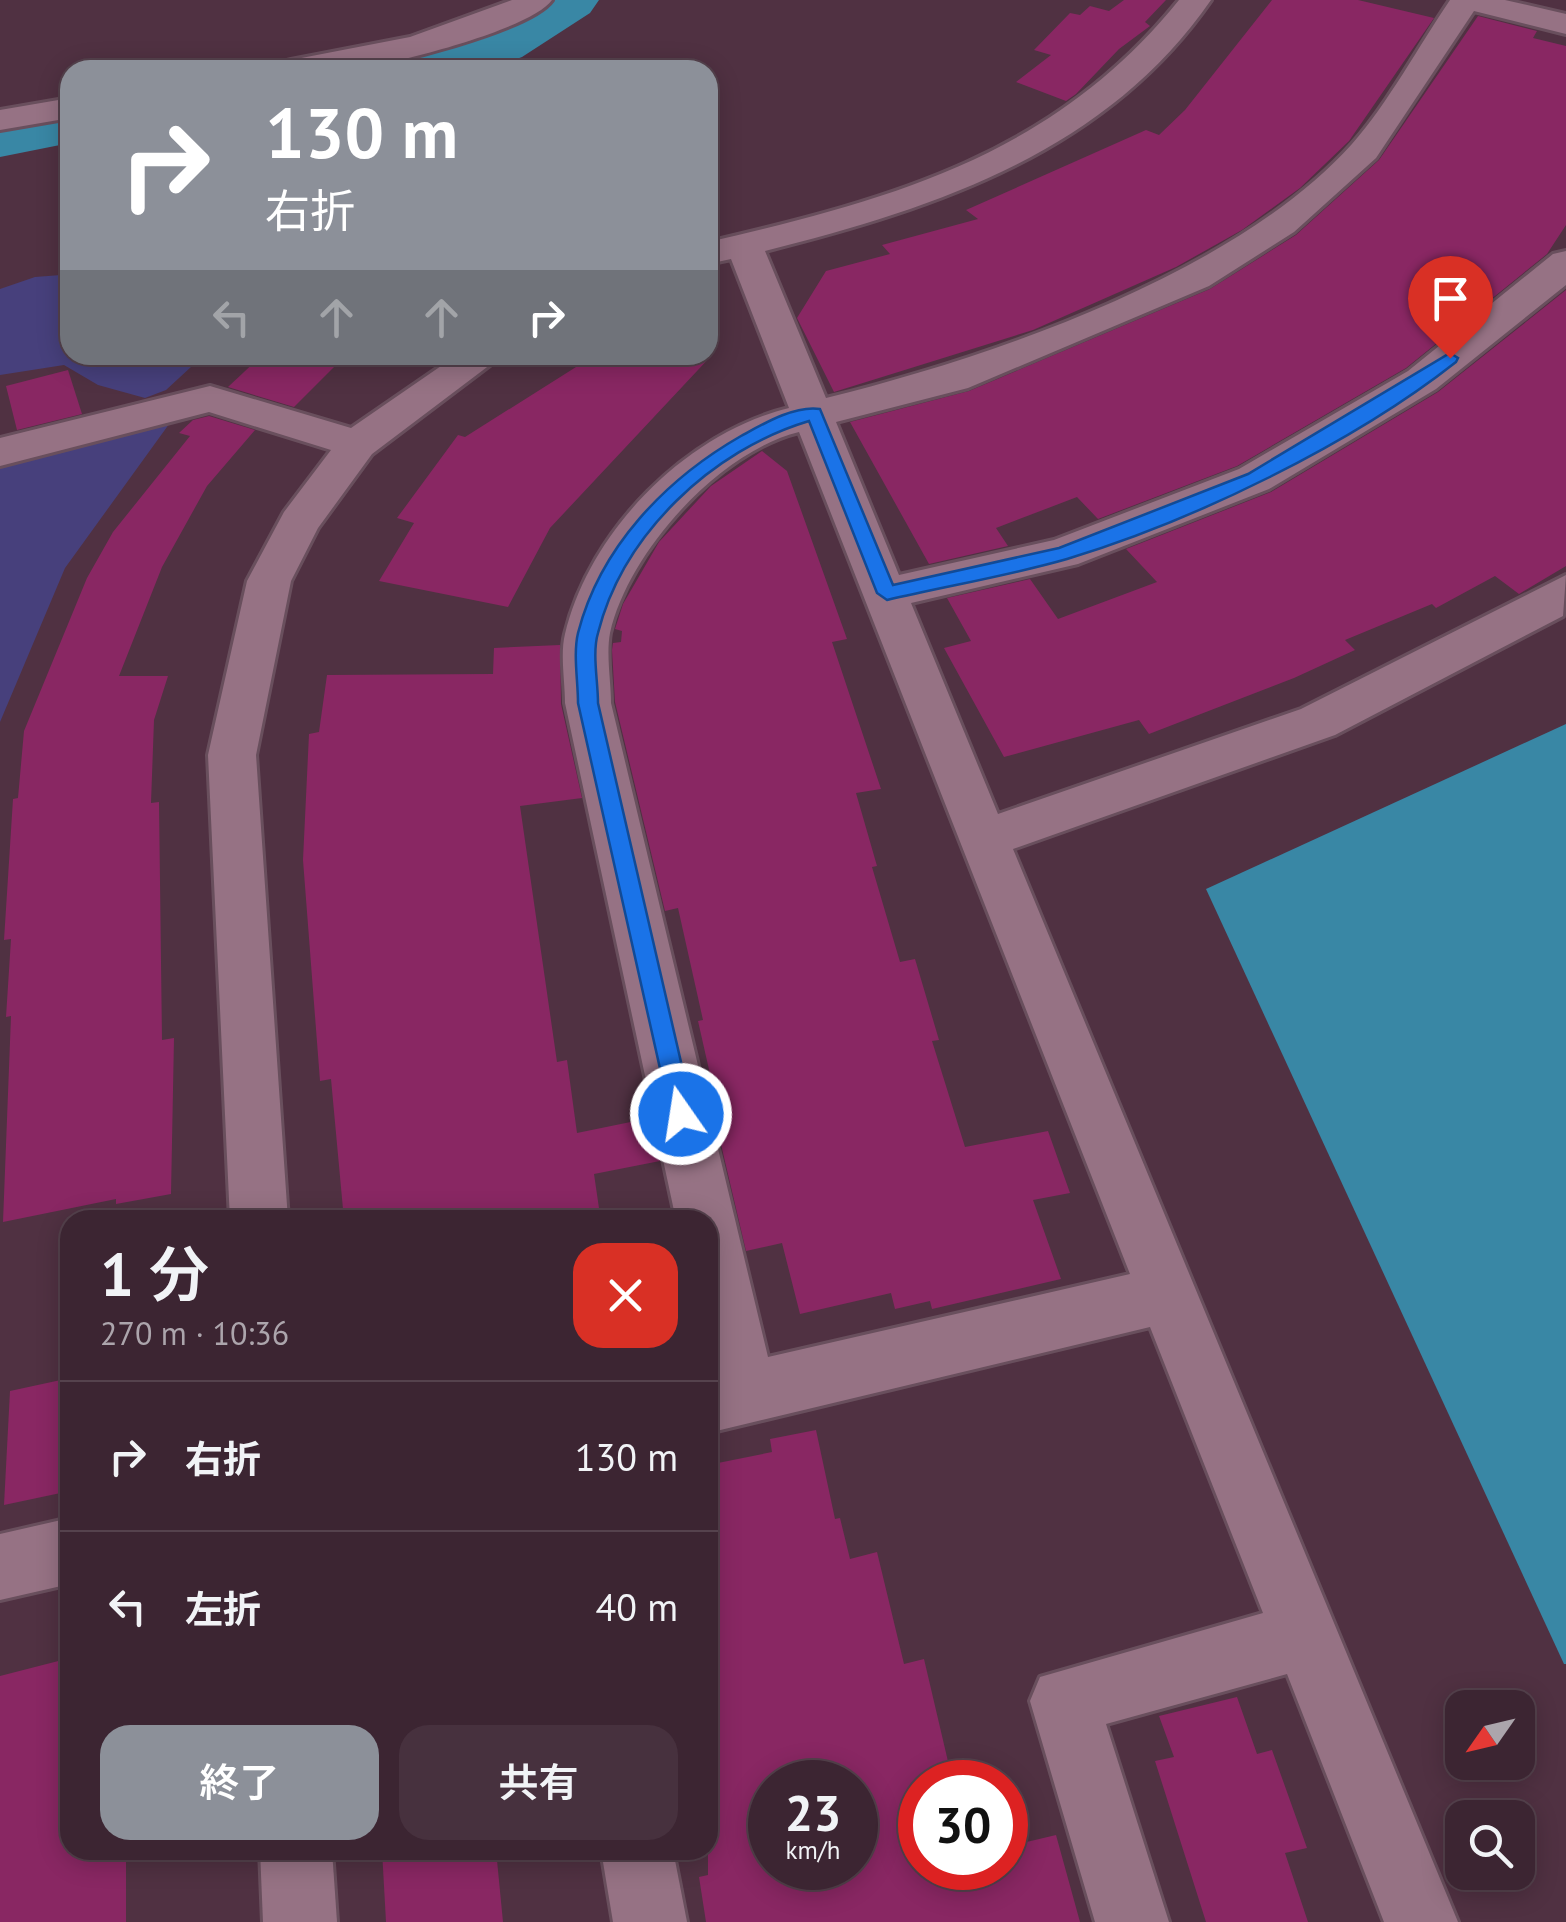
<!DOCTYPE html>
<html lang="ja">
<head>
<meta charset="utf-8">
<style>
	body { margin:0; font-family:"PT Sans","Noto Sans JP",sans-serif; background:#47313e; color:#f1f3f6; height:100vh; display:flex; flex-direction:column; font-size:38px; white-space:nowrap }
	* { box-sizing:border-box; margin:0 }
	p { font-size:32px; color:#aca5ac }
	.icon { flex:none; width:55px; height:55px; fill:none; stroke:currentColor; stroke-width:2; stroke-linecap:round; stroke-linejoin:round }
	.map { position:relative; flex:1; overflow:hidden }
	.panel { position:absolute; left:60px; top:1210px; width:658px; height:650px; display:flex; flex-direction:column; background:#3c2532; border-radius:30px; box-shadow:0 5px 25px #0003,0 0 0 2px #55424d }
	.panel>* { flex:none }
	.top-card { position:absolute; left:60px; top:60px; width:658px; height:305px; border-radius:30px; box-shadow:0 5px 25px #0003,0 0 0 2px #55424d; background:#8c9099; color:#fff; overflow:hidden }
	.needle { width:65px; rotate:236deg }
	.buttons { position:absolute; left:1445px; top:1690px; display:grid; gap:20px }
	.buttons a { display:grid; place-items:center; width:90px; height:90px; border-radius:20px; background:#3c2532; box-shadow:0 5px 25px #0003,0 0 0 2px #55424d; font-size:50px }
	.speed { position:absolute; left:748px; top:1760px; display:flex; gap:20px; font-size:50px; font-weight:700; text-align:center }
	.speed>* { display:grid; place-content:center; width:130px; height:130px; border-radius:50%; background:#3c2532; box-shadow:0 5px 25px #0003,0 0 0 2px #55424d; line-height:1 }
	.speed small { font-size:25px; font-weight:400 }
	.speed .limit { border:15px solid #d22; background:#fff; color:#111 }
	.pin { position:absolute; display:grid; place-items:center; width:85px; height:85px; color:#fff; margin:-102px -42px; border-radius:50% 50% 50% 0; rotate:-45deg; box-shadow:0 0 10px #0007 }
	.pin .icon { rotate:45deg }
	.me { position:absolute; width:110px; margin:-55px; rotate:347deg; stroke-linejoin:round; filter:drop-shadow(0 0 8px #0008) }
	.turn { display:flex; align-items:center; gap:35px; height:210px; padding:0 40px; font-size:45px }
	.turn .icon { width:130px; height:130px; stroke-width:2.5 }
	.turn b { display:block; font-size:70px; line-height:85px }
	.lanes { display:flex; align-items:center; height:95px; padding:0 40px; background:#0003; justify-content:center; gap:50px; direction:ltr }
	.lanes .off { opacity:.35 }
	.round { display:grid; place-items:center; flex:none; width:105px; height:105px; border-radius:30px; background:#47313e }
	.overview { display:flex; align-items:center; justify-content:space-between; height:170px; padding:0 40px }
	h1 { font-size:60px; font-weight:600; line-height:75px }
	.action { display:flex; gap:20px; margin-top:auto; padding:20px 40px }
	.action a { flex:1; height:115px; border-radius:30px; background:#8c9099; color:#fff; font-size:40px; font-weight:600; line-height:115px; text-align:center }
	.action a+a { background:#47313e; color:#f1f3f6 }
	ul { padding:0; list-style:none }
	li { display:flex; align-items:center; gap:30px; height:150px; padding:0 40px; border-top:2px solid #55424d }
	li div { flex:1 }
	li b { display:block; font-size:38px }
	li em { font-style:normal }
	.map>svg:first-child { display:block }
</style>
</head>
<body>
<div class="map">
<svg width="1566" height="1922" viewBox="0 0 1566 1922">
	<rect width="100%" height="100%" fill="#503142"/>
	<g fill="#47407c">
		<path d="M61,275L70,278V355H204L166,390L145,398L98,385L64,365L0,375V289L35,277Z"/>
		<path d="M172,420L65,568L0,722V464Z"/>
	</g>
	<path fill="#3987a5" d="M1566,724V1664H1564L1206,889Z"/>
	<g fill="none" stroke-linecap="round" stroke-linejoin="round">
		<g fill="#3987a5" fill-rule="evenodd">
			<path d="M524,0H599L590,13L522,57L488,70H351L361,56L442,42L476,29Z"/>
			<path d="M70,103V143L0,157V115Z"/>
		</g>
	</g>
	<g fill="#892763" fill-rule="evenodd">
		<path d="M1124,0H1166L1145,22L1150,26L1119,49L1076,94L1066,101L1016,82L1051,55L1034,50L1070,13L1080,15L1090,6L1109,11Z"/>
		<path d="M1272,0H1358L1434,18L1349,141L1300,188L1242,230L1176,267L1033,330L834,392L797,318L826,271L890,254L882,245L978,219L966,210L1146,130L1159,135L1185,110Z"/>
		<path d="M1478,16L1537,31L1533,38L1566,46V225L1547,254L1406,368L1237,466L1098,519L1077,497L996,528L1008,546L929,564L850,422L969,391L1210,289L1296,235L1379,160Z"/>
		<path d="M1566,290V566L1519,594L1495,576L1436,608L1432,604L1345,640L1355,650L1294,678L1149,734L1139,720L1004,757L944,648L971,641L947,598L1030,579L1058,619L1157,582L1126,549L1271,492L1438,392Z"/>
		<path d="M262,355H346L294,407L228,387Z"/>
		<path d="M595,355H712L550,528L508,607L379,581L414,523L397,518L458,435L465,437Z"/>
		<path d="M68,370L82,414L17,430L6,386Z"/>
		<path d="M209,416L255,430L207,486L162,567L119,676H168L154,720L151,803L159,802L162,1040L174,1038L171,1194L116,1204V1199L3,1222L11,1016L6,1017L11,939L4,940L13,799L18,798L24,731L87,578L113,532L190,436L179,433L193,420Z"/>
		<path d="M762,451L787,471L847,639L832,642L881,789L856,793L877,866L872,867L900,962L915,959L939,1040L932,1041L965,1147L1048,1131L1070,1193L1033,1200L1061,1279L932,1309L930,1301L895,1309L891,1293L800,1314L782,1243L746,1251L712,1106L717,1105L698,1021L703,1020L678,908L665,911L615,702L612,650L613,643L621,642L622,631L615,629L623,604L659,542L711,486Z"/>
		<path d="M560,645L561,704L582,798L520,806L557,1062L567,1060L577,1133L650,1118L660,1161L594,1174L600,1215L571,1220H344L331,1079L320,1081L303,860L309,734L319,732L327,675L493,674L494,648Z"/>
		<path d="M70,1378V1491L4,1505L10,1391Z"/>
		<path d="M816,1430L835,1519L840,1518L850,1559L877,1552L904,1664L924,1659L950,1770L920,1778V1868H1005V1847L1056,1835L1080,1922H706L699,1877L708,1875V1465L772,1452L770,1439ZM770,1782H855V1868H770Z"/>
		<path d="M70,1658V1850H126V1922H0V1676Z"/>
		<path d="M1237,1697L1257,1754L1272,1750L1307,1848L1285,1853L1308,1922H1206L1155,1761L1174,1757L1159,1716Z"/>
		<path d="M382,1850H496L503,1922H386Z"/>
	</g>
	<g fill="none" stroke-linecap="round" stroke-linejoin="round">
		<g stroke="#694f5d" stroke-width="6">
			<g id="minor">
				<path d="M512,0H552C531,30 384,67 345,70C322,72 298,70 275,70L279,63L291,60L410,37Z"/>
				<path d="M1179,0H1211C1106,152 936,208 765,251L826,398C992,357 1235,274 1352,144C1389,102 1418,47 1450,0H1505L1566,14V34L1474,11L1376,158L1294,232L1209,286L968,388L836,422L899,575L1054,540L1239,469L1408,371L1553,254L1566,251V285L1436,389L1269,489L1078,564L911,603L998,814L1301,709L1566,575L1563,616L1335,735L1013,849L1458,1922H1384L1287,1674L1106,1724L1169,1922H1095L1030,1701L1040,1677L1263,1613L1150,1327L708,1433V1220H676L565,703C565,682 560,654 565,634C590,530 687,433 789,408L731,259L708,264V242C893,199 1054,155 1179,0ZM799,432L1130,1274L768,1357L611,703C611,682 606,654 610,633C628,553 718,452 799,432Z"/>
				<path d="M70,98V118L0,130V110Z"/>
				<path d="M457,355H503L372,454L318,528L291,581L256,755L288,1220H230L208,755L247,581L284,512L331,450L209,412L0,466V438L210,386L351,428Z"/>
				<path d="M70,1518V1584L0,1600V1534Z"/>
				<path d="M260,1850H332L337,1922H263Z"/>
				<path d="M601,1850H673L687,1922H613Z"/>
			</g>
		</g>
		<use href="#minor" fill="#967284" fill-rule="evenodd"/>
	</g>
	<path fill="#1a73e8" stroke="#114b97" stroke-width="2.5" d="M1450,353L1458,358L1456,362C1352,444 1193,521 1067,559C1008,576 946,586 887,600L877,593L809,421C712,450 623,534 598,633C592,653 598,681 598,703L693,1114L690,1122H672L578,703C578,681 573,654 578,633C600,547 666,479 741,436C763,424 795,405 820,409L893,585L1059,548L1248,474Z"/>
</svg>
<div class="buttons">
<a><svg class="needle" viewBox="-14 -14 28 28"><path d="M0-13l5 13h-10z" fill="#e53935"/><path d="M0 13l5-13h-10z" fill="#aca5ac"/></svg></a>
<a><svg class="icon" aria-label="search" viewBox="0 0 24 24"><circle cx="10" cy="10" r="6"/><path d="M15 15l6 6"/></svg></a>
</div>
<div class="speed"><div>23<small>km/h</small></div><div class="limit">30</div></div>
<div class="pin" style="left:1450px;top:358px;background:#d93025"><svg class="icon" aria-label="arrive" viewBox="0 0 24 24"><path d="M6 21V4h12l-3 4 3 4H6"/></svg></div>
<svg class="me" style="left:681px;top:1114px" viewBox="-20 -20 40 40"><circle r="17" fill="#1a73e8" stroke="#fff" stroke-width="3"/><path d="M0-11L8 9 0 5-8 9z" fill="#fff"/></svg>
<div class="top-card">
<div class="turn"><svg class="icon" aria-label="right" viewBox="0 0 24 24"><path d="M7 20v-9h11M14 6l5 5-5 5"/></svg><div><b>130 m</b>右折</div></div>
<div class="lanes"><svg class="icon off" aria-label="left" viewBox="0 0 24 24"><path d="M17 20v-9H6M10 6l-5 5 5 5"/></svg><svg class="icon off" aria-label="ahead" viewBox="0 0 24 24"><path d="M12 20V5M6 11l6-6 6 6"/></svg><svg class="icon off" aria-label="ahead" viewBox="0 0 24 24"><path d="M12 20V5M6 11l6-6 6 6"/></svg><svg class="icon" aria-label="right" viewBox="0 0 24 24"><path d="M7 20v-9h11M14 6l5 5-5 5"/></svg></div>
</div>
<section class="panel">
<div class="overview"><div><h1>1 分</h1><p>270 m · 10:36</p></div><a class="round" style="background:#d93025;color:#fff"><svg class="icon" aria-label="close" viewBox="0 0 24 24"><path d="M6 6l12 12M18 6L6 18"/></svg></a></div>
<ul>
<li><svg class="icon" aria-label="right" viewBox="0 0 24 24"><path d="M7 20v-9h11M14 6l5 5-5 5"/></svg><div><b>右折</b></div><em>130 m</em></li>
<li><svg class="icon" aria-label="left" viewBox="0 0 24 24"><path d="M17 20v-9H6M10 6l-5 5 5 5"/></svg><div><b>左折</b></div><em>40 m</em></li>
</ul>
<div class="action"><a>終了</a><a>共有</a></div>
</section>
</div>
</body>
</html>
